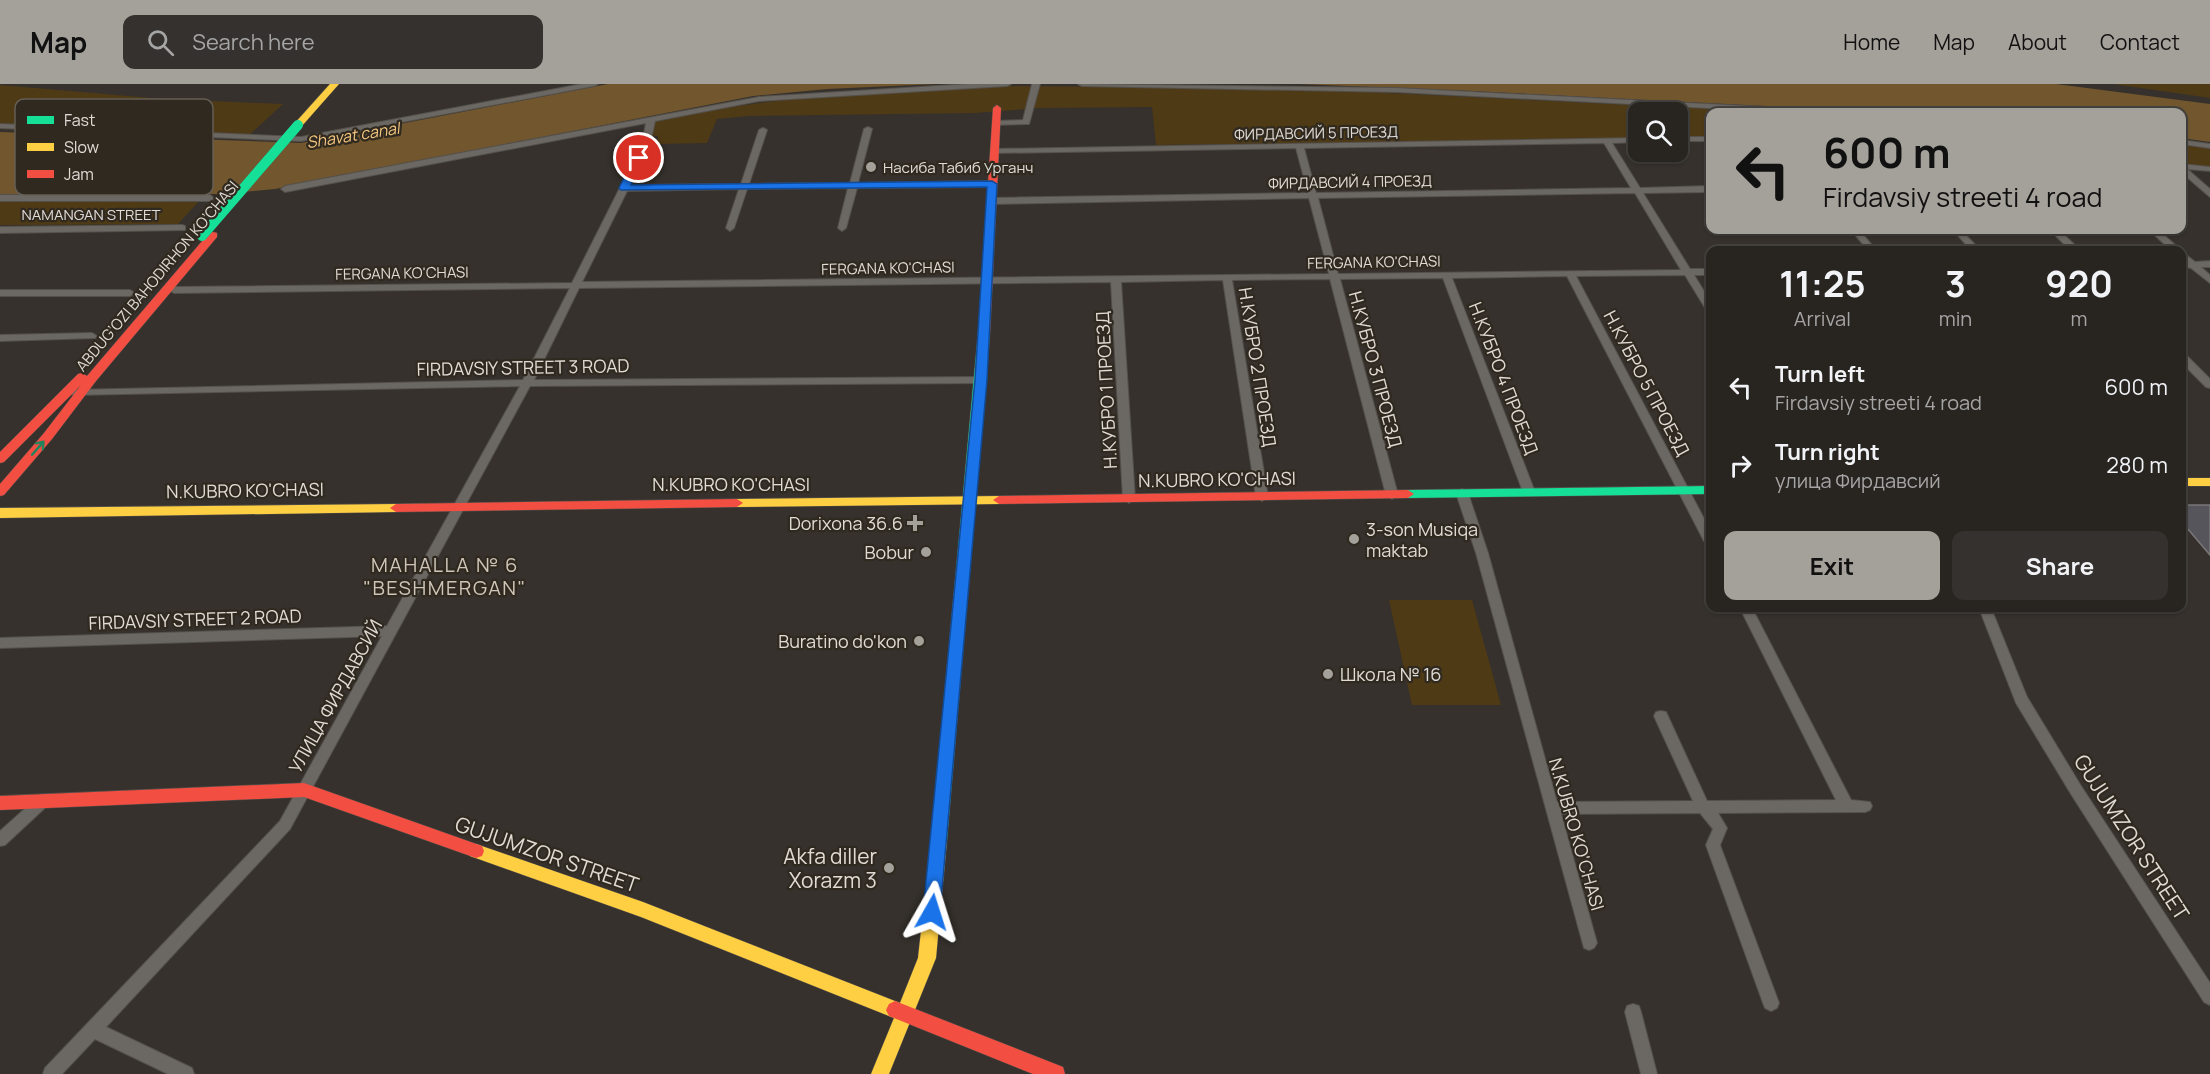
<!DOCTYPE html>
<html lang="en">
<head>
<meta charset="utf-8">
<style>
	body { margin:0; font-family:Manrope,sans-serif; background:#34312e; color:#f1f3f6; height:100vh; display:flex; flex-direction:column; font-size:22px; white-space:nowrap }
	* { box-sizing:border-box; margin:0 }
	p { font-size:20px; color:#a5a5a5 }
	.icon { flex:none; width:33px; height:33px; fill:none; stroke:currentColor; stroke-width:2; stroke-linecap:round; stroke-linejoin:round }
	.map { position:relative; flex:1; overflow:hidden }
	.drawer { position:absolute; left:1706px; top:162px; width:480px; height:366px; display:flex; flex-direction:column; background:#282521; border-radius:12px; box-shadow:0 2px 4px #0004,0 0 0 2px #44423f }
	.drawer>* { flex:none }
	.guide { position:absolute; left:1706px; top:24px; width:480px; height:126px; border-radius:12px; box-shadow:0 2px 4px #0004,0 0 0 2px #44423f; background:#a4a09a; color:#111; overflow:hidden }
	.tools { position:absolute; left:1628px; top:18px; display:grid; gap:12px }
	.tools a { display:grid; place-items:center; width:60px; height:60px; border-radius:12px; background:#282521; box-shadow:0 2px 4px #0004,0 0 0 2px #44423f; font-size:30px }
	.pin { position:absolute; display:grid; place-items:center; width:51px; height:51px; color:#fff; margin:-26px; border:3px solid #fff; border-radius:50%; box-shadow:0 2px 6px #0007 }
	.me { position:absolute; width:66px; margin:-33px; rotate:6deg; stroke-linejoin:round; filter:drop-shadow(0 0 4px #0008) }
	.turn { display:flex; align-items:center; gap:21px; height:126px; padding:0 18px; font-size:27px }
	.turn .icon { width:78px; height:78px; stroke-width:2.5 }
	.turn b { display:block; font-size:42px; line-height:51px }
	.eta { display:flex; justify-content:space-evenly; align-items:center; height:102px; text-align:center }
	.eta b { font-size:36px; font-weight:700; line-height:42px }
	.cta { display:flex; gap:12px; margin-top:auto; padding:12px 18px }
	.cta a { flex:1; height:69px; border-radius:12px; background:#a4a09a; color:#111; font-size:24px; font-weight:700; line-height:69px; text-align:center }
	.cta a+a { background:#34312e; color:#f1f3f6 }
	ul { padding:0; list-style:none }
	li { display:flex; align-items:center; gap:18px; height:78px; padding:0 18px }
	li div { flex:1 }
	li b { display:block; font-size:22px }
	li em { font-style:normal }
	header { display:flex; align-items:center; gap:36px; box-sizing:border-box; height:84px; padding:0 30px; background:#a4a09a; color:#111 }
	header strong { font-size:28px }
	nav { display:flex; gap:33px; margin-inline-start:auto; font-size:21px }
	.search { width:420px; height:54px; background:#34312e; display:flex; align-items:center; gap:15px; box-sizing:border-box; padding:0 21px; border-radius:12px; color:#a5a5a5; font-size:22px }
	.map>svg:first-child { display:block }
</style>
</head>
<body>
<header>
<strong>Map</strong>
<div class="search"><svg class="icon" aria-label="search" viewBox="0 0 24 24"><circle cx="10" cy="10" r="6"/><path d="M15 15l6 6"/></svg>Search here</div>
<nav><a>Home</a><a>Map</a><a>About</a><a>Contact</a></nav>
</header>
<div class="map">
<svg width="2210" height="990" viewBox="0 0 2210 990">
	<rect width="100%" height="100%" fill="#36312c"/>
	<g fill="#4f3a16">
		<path d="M2113,0H2210V14Z"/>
		<path d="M0,1L163,15L283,20L246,54L0,45Z"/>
		<path d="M1020,2L1305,5L1778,28H1710V53H1677V28H1638V54L1156,61L1152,23L1039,24L975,29L749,32L717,35L707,59L657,60L658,52H652L655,37C776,11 896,5 1020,2Z"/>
		<path d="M2181,61L2210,64V83L2181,80Z"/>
		<path d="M200,116L178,140L0,141V117Z"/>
		<path d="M1389,516H1472L1501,621H1412Z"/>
	</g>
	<g fill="#71562e">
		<path d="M608,0H936L827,5L753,12L275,105L221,110H0V48L301,59Z"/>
		<path d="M1299,0H2056L2210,20V58L2181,54V28H1884L1472,7Z"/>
	</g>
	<path fill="#57555c" stroke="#797677" stroke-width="1.5" d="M2181,421H2210V471L2181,437Z"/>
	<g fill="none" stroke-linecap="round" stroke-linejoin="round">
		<g stroke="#54504b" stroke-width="2">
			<g id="street">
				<path d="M582,0H598L594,2L301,57L0,44V40L301,53Z"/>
				<path d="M969,0H1011L1007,2L759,17L655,37L650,60L630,101L741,100L759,46L763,44L767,46L749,100L850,99L864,45L868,43L872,45L858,99L992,97L996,100L992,103L857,104L846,144L842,147L838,144L848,104L747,105L734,144L730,147L726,144L739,105L627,107L582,198L1329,190L1309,114L991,120L987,117L991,114L1308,109L1296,64L995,69L991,67L995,65L1638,54V58L1612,59L1640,104L1710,102V108L1643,109L1690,185H1710V191H1694L1710,217V228L1707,227L1685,191L1576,192L1710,446V461L1704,457L1567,192L1452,194L1535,408L1529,412L1523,408L1443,194L1340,195L1398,411L1392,415L1386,411L1330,195L1232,196L1268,413L1262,417L1256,413L1223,196L1121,198L1135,415L1129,419L1123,415L1111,198L579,204L534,296L981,293L986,296L981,299L530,302L290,745L106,943L192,984L194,990H168L95,955L62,990H43L45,984L280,737L382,552L0,564V554L387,542L520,302L74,311L70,310L69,308L70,306L523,296L570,204L174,209L169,206L174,203L572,199L642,60L646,39L285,108L281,105L285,102L759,13ZM1604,59L1631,104L1316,109L1304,64ZM1635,109L1681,186L1338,190L1318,114Z"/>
				<path d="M1032,0H1040L1029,40L993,41V37H996L1023,36Z"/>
				<path d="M1078,0L1396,4L1823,26L1827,28H1787L1396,8L1082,2Z"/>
				<rect x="1677" y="53" width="33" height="4"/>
				<path d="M2181,56L2210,60V64L2181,60Z"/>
				<path d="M2181,80L2210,83V87L2187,85L2210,105V113L2181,88Z"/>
				<path d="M0,111H210L214,114L210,117H0Z"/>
				<path d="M182,141L185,142V146L0,149V143Z"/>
				<path d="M1851,146H1859L1876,166H1868Z"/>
				<path d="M1953,146H1961L1980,166H1971Z"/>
				<path d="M2050,146H2059L2080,166H2070Z"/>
				<path d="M2149,146H2158L2181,166H2171Z"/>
				<path d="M2181,167L2195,178L2210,177V183H2201L2210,191V199L2191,184L2185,183L2183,181L2185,179L2181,175Z"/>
				<path d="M0,206H130L135,209L130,212H0Z"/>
				<path d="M92,249L97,252L95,254L0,257V251Z"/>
				<path d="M2181,269L2185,270L2210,295V304L2206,303L2181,278Z"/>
				<path d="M1462,405L1468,409L1488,469L1557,718L1693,717L1654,632L1656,628L1661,627L1666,628L1707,717L1836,716L1740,524H1752L1851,716L1870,718L1872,722L1870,726L1865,728L1718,729L1727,744L1720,761L1779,919L1777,924L1771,927L1765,924L1763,919L1706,761L1713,745L1700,729L1561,730L1597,859L1594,864L1589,866L1584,864L1476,469L1456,409Z"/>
				<path d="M1979,524H1991L2027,613L2081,702L2210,899V921L2204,918L2071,710L2016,619Z"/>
				<path d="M43,711L48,713L50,717L48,721L5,761L0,762V747L38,713Z"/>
				<path d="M1633,920L1639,922L1641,928L1657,990H1641L1625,928L1627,922Z"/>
			</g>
		</g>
		<g stroke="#54504b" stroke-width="1">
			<g id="fast">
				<path d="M984,246L990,249L947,756L945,761L939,763L933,761L931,756L978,249Z"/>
				<path d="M1710,402V410L1408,414L1402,410L1408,406Z"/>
			</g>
		</g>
		<g stroke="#54504b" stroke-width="1">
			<g id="slow">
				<path d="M330,0H339L301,43H295V39Z"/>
				<rect x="2181" y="394" width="29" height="8"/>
				<path d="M999,412L1005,416L999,420L737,423L731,419L737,415Z"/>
				<path d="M396,420L402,424L396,428L0,434V424Z"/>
				<path d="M939,749L945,751L947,756L936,874L889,990H871L894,934L641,833L470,772L468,767L470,762L476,760L643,818L900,919L918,874L931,756L933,751Z"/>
			</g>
		</g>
		<g stroke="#54504b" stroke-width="1">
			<g id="jam">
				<path d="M997,21L1001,24L990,249L984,252L978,249L993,24Z"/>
				<path d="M213,148L217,149V153L96,297L52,355L4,411L0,412V400L44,349L81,301L4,378L0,379V368L78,290L82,289L87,292L209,149Z"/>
				<path d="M1408,406L1414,410L1408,414L999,420L993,416L999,412Z"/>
				<path d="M737,415L743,419L737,423L396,428L390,424L396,420Z"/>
				<path d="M304,699L482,762L484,767L482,772L476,774L304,713L0,726V712Z"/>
				<path d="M895,917L1063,983L1065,990H1033L889,932L886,926L889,920Z"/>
			</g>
		</g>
		<use href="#street" fill="#6b6762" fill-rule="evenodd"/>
		<use href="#fast" fill="#16e098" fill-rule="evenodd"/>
		<use href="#slow" fill="#ffcf43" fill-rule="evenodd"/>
		<use href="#jam" fill="#f24e42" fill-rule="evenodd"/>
		<g stroke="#54504b" stroke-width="10" stroke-linecap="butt">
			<path id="fast-bridge" d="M202,152L298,41"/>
		</g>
		<use href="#fast-bridge" stroke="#16e098" stroke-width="10"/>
	</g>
	<defs><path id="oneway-shaft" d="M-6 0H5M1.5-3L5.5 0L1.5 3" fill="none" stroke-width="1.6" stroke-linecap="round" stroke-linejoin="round" transform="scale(1.5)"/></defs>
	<use stroke="#22845c" href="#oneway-shaft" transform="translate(38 364) rotate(-49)"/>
	<path fill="#1a73e8" stroke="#114b97" stroke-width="1.5" d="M635,72L643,74L631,101L992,97L997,100L987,296L940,828L938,834L932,836L926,834L923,828L975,296L987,103L621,106L619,104Z"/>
	<g fill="#a4a09a" stroke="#2f291f" stroke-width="2">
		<circle cx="871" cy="83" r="6"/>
		<path d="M912 430h6v6h6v6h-6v6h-6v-6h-6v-6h6z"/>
		<circle cx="1354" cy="455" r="6"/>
		<circle cx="926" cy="468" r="6"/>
		<circle cx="919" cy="557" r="6"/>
		<circle cx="1328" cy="590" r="6"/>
		<circle cx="889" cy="784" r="6"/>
	</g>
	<g text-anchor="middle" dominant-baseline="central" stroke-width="4.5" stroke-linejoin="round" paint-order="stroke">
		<g font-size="15" fill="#e0dbd5" stroke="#2f291f">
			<text transform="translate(1316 49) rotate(-1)">ФИРДАВСИЙ 5 ПРОЕЗД</text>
			<text transform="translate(1350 98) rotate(-1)">ФИРДАВСИЙ 4 ПРОЕЗД</text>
			<text x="91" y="130">NAMANGAN STREET</text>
			<text transform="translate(1374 178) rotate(-1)">FERGANA KO'CHASI</text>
			<text transform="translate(888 184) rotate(-1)">FERGANA KO'CHASI</text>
			<text transform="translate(402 189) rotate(-1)">FERGANA KO'CHASI</text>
			<text transform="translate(157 192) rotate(-50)">ABDUG’OZI BAHODIRHON KO’CHASI</text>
		</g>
		<g font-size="15" fill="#e0dbd5" stroke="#2f291f" text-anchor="start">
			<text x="883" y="83">Насиба Табиб Урганч</text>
		</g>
		<g font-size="16" font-style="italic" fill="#f3c57f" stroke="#2f291f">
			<text transform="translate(353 51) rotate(-9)">Shavat canal</text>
		</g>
		<g font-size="18" fill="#e0dbd5" stroke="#2f291f">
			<text transform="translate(523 283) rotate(-1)">FIRDAVSIY STREET 3 ROAD</text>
			<text transform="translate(1258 283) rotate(81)">Н.КУБРО 2 ПРОЕЗД</text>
			<text transform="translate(1376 285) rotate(75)">Н.КУБРО 3 ПРОЕЗД</text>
			<text transform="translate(1504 294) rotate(69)">Н.КУБРО 4 ПРОЕЗД</text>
			<text transform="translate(1647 299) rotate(62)">Н.КУБРО 5 ПРОЕЗД</text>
			<text transform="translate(1106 306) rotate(-93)">Н.КУБРО 1 ПРОЕЗД</text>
			<text transform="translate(1217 395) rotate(-1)">N.KUBRO KO'CHASI</text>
			<text x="731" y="400">N.KUBRO KO'CHASI</text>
			<text transform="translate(245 406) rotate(-1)">N.KUBRO KO'CHASI</text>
			<text transform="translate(195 535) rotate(-2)">FIRDAVSIY STREET 2 ROAD</text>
			<text transform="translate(335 612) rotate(-61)">УЛИЦА ФИРДАВСИЙ</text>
			<text transform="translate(1577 750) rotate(74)">N.KUBRO KO'CHASI</text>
		</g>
		<g font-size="18" fill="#e0dbd5" stroke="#2f291f" text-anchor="end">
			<text x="903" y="439">Dorixona 36.6</text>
			<text x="1366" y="445" text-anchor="start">3-son Musiqa<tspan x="1366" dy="21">maktab</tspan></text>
			<text x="914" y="468">Bobur</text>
			<text x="907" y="557">Buratino do'kon</text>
			<text x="1340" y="590" text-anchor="start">Школа № 16</text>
		</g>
		<g font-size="20" letter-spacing="1.5" fill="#cec5b8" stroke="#2f291f">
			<text x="445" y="480">MAHALLA № 6<tspan x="445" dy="23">"BESHMERGAN"</tspan></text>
		</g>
		<g font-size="21" fill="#e0dbd5" stroke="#2f291f">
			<text transform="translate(2132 753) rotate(57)">GUJUMZOR STREET</text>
			<text transform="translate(547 770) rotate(19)">GUJUMZOR STREET</text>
		</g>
		<g font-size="21" fill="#e0dbd5" stroke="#2f291f" text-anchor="end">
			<text x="877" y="772">Akfa diller<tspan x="877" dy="24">Xorazm 3</tspan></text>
		</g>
	</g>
	<rect x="15" y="15" width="198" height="96" rx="9" fill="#2f291f" stroke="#645e56" stroke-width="1.5"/>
	<rect x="27" y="32" width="27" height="8" fill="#16e098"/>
	<rect x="27" y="59" width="27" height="8" fill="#ffcf43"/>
	<rect x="27" y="86" width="27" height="8" fill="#f24e42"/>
	<g font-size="16" fill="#e0dbd5">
		<text x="64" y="42">Fast</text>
		<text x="64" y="69">Slow</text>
		<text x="64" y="96">Jam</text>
	</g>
</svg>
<div class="tools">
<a><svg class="icon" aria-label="search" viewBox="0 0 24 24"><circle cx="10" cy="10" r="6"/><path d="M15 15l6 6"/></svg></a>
</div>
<div class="pin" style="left:639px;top:74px;background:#d93025"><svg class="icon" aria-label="arrive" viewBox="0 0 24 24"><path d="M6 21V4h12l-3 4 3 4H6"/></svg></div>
<svg class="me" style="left:932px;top:828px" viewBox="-20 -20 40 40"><path d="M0-17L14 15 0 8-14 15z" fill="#1a73e8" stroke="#fff" stroke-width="4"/></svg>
<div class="guide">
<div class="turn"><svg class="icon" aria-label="left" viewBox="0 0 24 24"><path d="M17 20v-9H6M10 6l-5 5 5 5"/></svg><div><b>600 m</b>Firdavsiy streeti 4 road</div></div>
</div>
<section class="drawer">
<div class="eta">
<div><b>11:25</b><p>Arrival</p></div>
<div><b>3</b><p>min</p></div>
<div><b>920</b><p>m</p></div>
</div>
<ul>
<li><svg class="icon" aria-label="left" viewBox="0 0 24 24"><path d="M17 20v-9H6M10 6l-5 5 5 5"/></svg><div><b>Turn left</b><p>Firdavsiy streeti 4 road</p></div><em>600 m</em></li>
<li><svg class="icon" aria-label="right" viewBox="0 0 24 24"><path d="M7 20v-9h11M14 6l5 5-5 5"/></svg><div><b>Turn right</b><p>улица Фирдавсий</p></div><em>280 m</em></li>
</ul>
<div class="cta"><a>Exit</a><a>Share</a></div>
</section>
</div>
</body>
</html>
